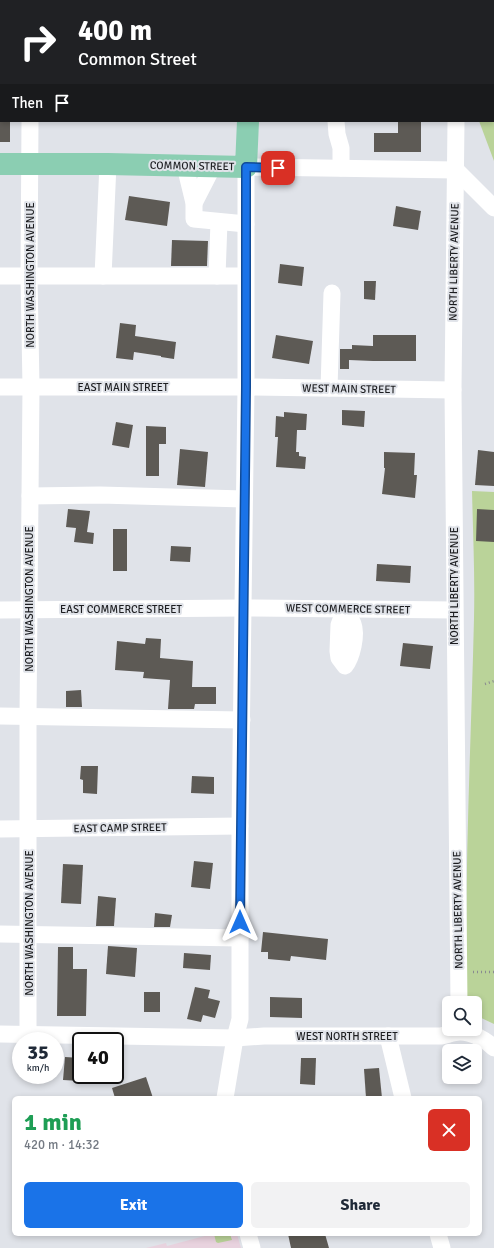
<!DOCTYPE html>
<html lang="en">
<head>
<meta charset="utf-8">
<style>
	body { margin:0; font-family:Signika,sans-serif; background:#f2f2f3; color:#1f2937; height:100vh; display:flex; flex-direction:column; font-size:15px; white-space:nowrap }
	* { box-sizing:border-box; margin:0 }
	p { font-size:13px; color:#747a83 }
	.icon { flex:none; width:22px; height:22px; fill:none; stroke:currentColor; stroke-width:2; stroke-linecap:round; stroke-linejoin:round }
	.map { position:relative; flex:1; overflow:hidden }
	.details { position:absolute; left:12px; top:1096px; width:470px; height:140px; display:flex; flex-direction:column; background:#fff; border-radius:6px; box-shadow:0 2px 6px #0003 }
	.details>* { flex:none }
	.hud { position:absolute; left:0px; top:0px; width:494px; height:122px; box-shadow:0 2px 6px #0003; background:#202124; color:#fff; overflow:hidden }
	.tools { position:absolute; left:442px; top:996px; display:grid; gap:8px }
	.tools a { display:grid; place-items:center; width:40px; height:40px; border-radius:6px; background:#fff; box-shadow:0 2px 6px #0003; font-size:20px }
	.speed { position:absolute; left:12px; top:1032px; display:flex; gap:8px; font-size:20px; font-weight:700; text-align:center }
	.speed>* { display:grid; place-content:center; width:52px; height:52px; border-radius:50%; background:#fff; box-shadow:0 2px 6px #0003; line-height:1 }
	.speed small { font-size:10px; font-weight:400 }
	.speed .limit { border:2px solid #111; border-radius:6px; background:#fff; color:#111 }
	.pin { position:absolute; display:grid; place-items:center; width:34px; height:34px; color:#fff; margin:-17px; border-radius:8px; box-shadow:0 2px 6px #0006 }
	.me { position:absolute; width:44px; margin:-22px; rotate:0deg; stroke-linejoin:round; filter:drop-shadow(0 0 3px #0008) }
	.turn { display:flex; align-items:center; gap:14px; height:84px; padding:0 12px; font-size:18px }
	.turn .icon { width:52px; height:52px; stroke-width:2.5 }
	.turn b { display:block; font-size:28px; line-height:34px }
	.then { display:flex; align-items:center; height:38px; padding:0 12px; background:#0003; gap:8px; font-size:15px }
	.round { display:grid; place-items:center; flex:none; width:42px; height:42px; border-radius:6px; background:#f2f2f3 }
	.headline { display:flex; align-items:center; justify-content:space-between; height:68px; padding:0 12px }
	h1 { font-size:24px; font-weight:800; line-height:30px; color:#1e9e55 }
	.action { display:flex; gap:8px; margin-top:auto; padding:8px 12px }
	.action a { flex:1; height:46px; border-radius:6px; background:#1a73e8; color:#fff; font-size:16px; font-weight:800; line-height:46px; text-align:center }
	.action a+a { background:#f2f2f3; color:#1f2937 }
	.map>svg:first-child { display:block }
</style>
</head>
<body>
<div class="map">
<svg width="494" height="1248" viewBox="0 0 494 1248">
	<rect width="100%" height="100%" fill="#e0e3e9"/>
	<path fill="#e8d2de" d="M212,1234H237L241,1248H146L166,1243L167,1246Z"/>
	<g fill="#bad399">
		<path d="M474,0H494V161L479,121H493V1Z"/>
		<path d="M472,491L494,492V1024L475,1015V1003H467C464,875 471,747 474,618C475,576 473,534 472,491Z"/>
		<path d="M214,1234H230L232,1240L218,1243L216,1242Z"/>
	</g>
	<g fill="#5d5a55">
		<rect x="0" y="121" width="10" height="21"/>
		<path d="M398,121H421V152H374V133H398Z"/>
		<path d="M129,196L170,202L167,226L125,220Z"/>
		<path d="M396,206L421,211L418,230L393,226Z"/>
		<path d="M172,240L208,241L207,266H171Z"/>
		<path d="M280,264L304,267L302,286L278,283Z"/>
		<path d="M364,281H376L375,300L364,299Z"/>
		<path d="M120,323L136,325L135,336L176,342L174,359L161,357V356L134,352L133,360L116,358Z"/>
		<path d="M276,335L313,341L309,364L272,358Z"/>
		<path d="M373,335H416V361H373L349,360V369H340V349H352V345L373,346Z"/>
		<path d="M342,410L365,411L364,427L342,425Z"/>
		<path d="M284,412L307,414L306,430H297L296,452H299V456L306,457L305,469L276,467L278,437H275L276,416L284,417Z"/>
		<path d="M116,422L133,425L129,448L112,445Z"/>
		<path d="M146,426L166,427V444H159V476H146Z"/>
		<path d="M180,449L208,452L205,487L177,485Z"/>
		<path d="M478,450L494,452V486L475,485Z"/>
		<path d="M384,452L415,453L414,475H417L415,498L382,494L385,468H384Z"/>
		<path d="M68,509L90,511L87,532L94,533L93,544L74,542L76,528L66,527Z"/>
		<path d="M477,509L494,510V542L476,541Z"/>
		<rect x="113" y="529" width="14" height="42"/>
		<path d="M171,546L191,547L190,562L170,561Z"/>
		<path d="M377,564L411,566L410,583L376,581Z"/>
		<path d="M146,638L161,639L160,658L193,661L192,687H216V704H195L194,709H168L170,680L143,678L144,672L115,670L117,641L145,644Z"/>
		<path d="M403,643L433,646L430,669L400,666Z"/>
		<path d="M81,690L82,707H66V691Z"/>
		<path d="M81,766H98L97,794L83,793V780L80,779Z"/>
		<path d="M192,776L214,777V794L191,793Z"/>
		<path d="M194,861L213,863L210,889L191,887Z"/>
		<path d="M63,864L83,865L81,904L61,903Z"/>
		<path d="M98,896L116,898L114,926H96Z"/>
		<path d="M155,913L172,915L170,927H154Z"/>
		<path d="M263,932L328,939L326,960L291,956L290,961L268,959V952H261Z"/>
		<path d="M108,946L137,948L135,977L106,974Z"/>
		<path d="M58,947H73V969H87L86,1016H57Z"/>
		<path d="M184,953L211,955L210,970L183,968Z"/>
		<path d="M195,987L210,990L208,998L220,1001L215,1018L203,1015L201,1022L187,1019Z"/>
		<rect x="144" y="992" width="16" height="20"/>
		<path d="M270,997L302,998V1018L270,1017Z"/>
		<path d="M65,1057L81,1058V1081L63,1080Z"/>
		<path d="M301,1058H316L315,1085L300,1084Z"/>
		<path d="M379,1068L382,1098H366L364,1069Z"/>
		<path d="M146,1077L153,1098H115L112,1088Z"/>
		<path d="M288,1234H325L329,1248H291Z"/>
	</g>
	<g fill="none" stroke-linecap="round" stroke-linejoin="round">
		<g stroke="#898b90" stroke-width="2.5" stroke-dasharray="1 3" stroke-linecap="butt">
			<path d="M485,684L494,681"/>
			<path d="M473,972H494"/>
		</g>
		<g stroke="#fff" stroke-width="17">
			<path d="M32,1V0"/>
			<path d="M456,1V0"/>
			<path d="M493,36H494"/>
			<path d="M0,57H1"/>
			<path d="M336,121L337,134L341,148V168"/>
			<path d="M456,121L453,390L459,1003"/>
			<path d="M185,166L194,203V219L246,224"/>
			<path d="M456,170L494,208"/>
			<path d="M194,203L213,166"/>
			<path d="M0,276H245"/>
			<path d="M103,276L108,164"/>
			<path d="M217,276L219,222"/>
			<path d="M0,387H246L453,390"/>
			<path d="M329,388L332,293"/>
			<path d="M30,496L100,495L244,499"/>
			<path d="M345,609C348,614 351,619 353,624C357,635 352,657 345,666L339,658L338,651L339,625Z"/>
			<path d="M0,610L243,608L454,610"/>
			<path d="M0,716L242,720"/>
			<path d="M0,829L240,826"/>
			<path d="M0,934L240,938"/>
			<path d="M0,1034L235,1038L264,1036H441C447,1035 454,1032 460,1032C472,1032 486,1040 494,1048"/>
			<path d="M28,1034V715L31,387L29,276L30,121"/>
			<path d="M388,1036L403,1098"/>
			<path d="M225,1098L235,1038L240,1019V826L246,387V167L456,170"/>
			<path d="M248,1234L252,1248"/>
			<path d="M438,1234L442,1248"/>
		</g>
		<g stroke="#8bceb2" stroke-width="22">
			<path d="M249,0V1"/>
			<path d="M0,164H108L246,167L248,121"/>
		</g>
	</g>
	<g fill="none" stroke-linecap="round" stroke-linejoin="round">
		<g stroke="#114b97" stroke-width="10">
			<path id="route" d="M240,922L246,387V167L278,168"/>
		</g>
		<use href="#route" stroke="#1a73e8" stroke-width="7"/>
	</g>
	<g text-anchor="middle" dominant-baseline="central" stroke-width="4" stroke-linejoin="round" paint-order="stroke">
		<g font-size="11" fill="#1d1e21" stroke="#e0e3e9">
			<text transform="translate(192 166) rotate(1)">COMMON STREET</text>
			<text transform="translate(454 262) rotate(-89)">NORTH LIBERTY AVENUE</text>
			<text transform="translate(30 275) rotate(-90)">NORTH WASHINGTON AVENUE</text>
			<text x="123" y="387">EAST MAIN STREET</text>
			<text transform="translate(349 389) rotate(1)">WEST MAIN STREET</text>
			<text transform="translate(454 586) rotate(-90)">NORTH LIBERTY AVENUE</text>
			<text transform="translate(29 599) rotate(-90)">NORTH WASHINGTON AVENUE</text>
			<text x="121" y="609">EAST COMMERCE STREET</text>
			<text transform="translate(348 609) rotate(1)">WEST COMMERCE STREET</text>
			<text transform="translate(120 828) rotate(-1)">EAST CAMP STREET</text>
			<text transform="translate(458 910) rotate(-91)">NORTH LIBERTY AVENUE</text>
			<text transform="translate(29 923) rotate(-90)">NORTH WASHINGTON AVENUE</text>
			<text x="347" y="1036">WEST NORTH STREET</text>
		</g>
	</g>
</svg>
<div class="tools">
<a><svg class="icon" aria-label="search" viewBox="0 0 24 24"><circle cx="10" cy="10" r="6"/><path d="M15 15l6 6"/></svg></a>
<a><svg class="icon" aria-label="layers" viewBox="0 0 24 24"><path d="M12 4l9 5-9 5-9-5zM3 14l9 5 9-5"/></svg></a>
</div>
<div class="speed"><div>35<small>km/h</small></div><div class="limit">40</div></div>
<div class="pin" style="left:278px;top:168px;background:#d93025"><svg class="icon" aria-label="arrive" viewBox="0 0 24 24"><path d="M6 21V4h12l-3 4 3 4H6"/></svg></div>
<svg class="me" style="left:240px;top:922px" viewBox="-20 -20 40 40"><path d="M0-17L14 15 0 8-14 15z" fill="#1a73e8" stroke="#fff" stroke-width="4"/></svg>
<div class="hud">
<div class="turn"><svg class="icon" aria-label="right" viewBox="0 0 24 24"><path d="M7 20v-9h11M14 6l5 5-5 5"/></svg><div><b>400 m</b>Common Street</div></div>
<div class="then">Then<svg class="icon" aria-label="arrive" viewBox="0 0 24 24"><path d="M6 21V4h12l-3 4 3 4H6"/></svg></div>
</div>
<section class="details">
<div class="headline"><div><h1>1 min</h1><p>420 m · 14:32</p></div><a class="round" style="background:#d93025;color:#fff"><svg class="icon" aria-label="close" viewBox="0 0 24 24"><path d="M6 6l12 12M18 6L6 18"/></svg></a></div>
<div class="action"><a>Exit</a><a>Share</a></div>
</section>
</div>
</body>
</html>
